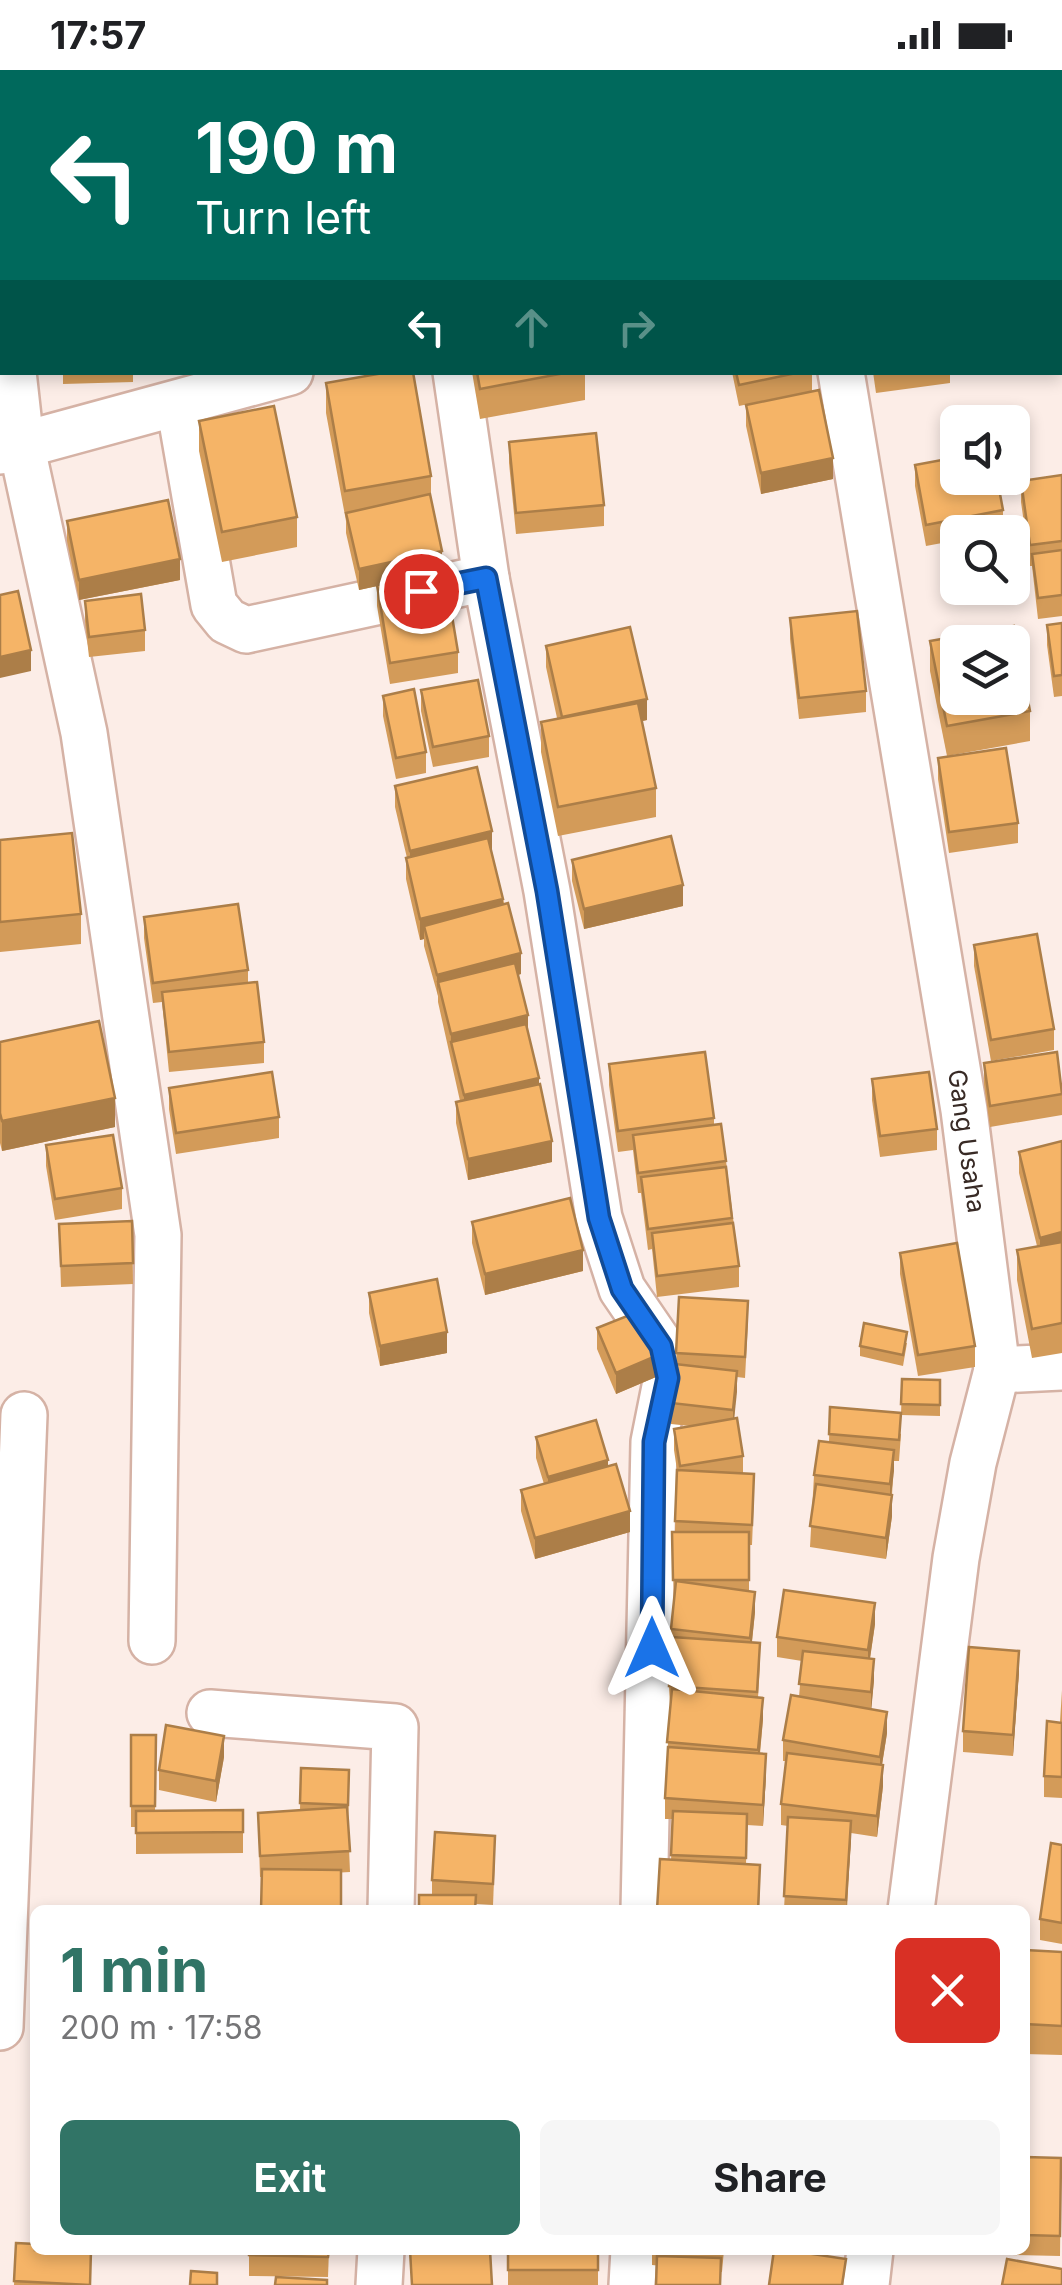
<!DOCTYPE html>
<html lang="en">
<head>
<meta charset="utf-8">
<style>
	body { margin:0; font-family:Inter,sans-serif; background:#f6f6f6; color:#202124; height:100vh; display:flex; flex-direction:column; font-size:38px; white-space:nowrap }
	* { box-sizing:border-box; margin:0 }
	p { font-size:32px; color:#757577 }
	.icon { flex:none; width:55px; height:55px; fill:none; stroke:currentColor; stroke-width:2; stroke-linecap:round; stroke-linejoin:round }
	.map { position:relative; flex:1; overflow:hidden }
	.side { position:absolute; left:30px; top:1835px; width:1000px; height:350px; display:flex; flex-direction:column; background:#fff; border-radius:15px; box-shadow:0 5px 15px #0003 }
	.side>* { flex:none }
	.guide { position:absolute; left:0px; top:0px; width:1062px; height:305px; box-shadow:0 5px 15px #0003; background:#00695c; color:#fff; overflow:hidden }
	.fabs { position:absolute; left:940px; top:335px; display:grid; gap:20px }
	.fabs a { display:grid; place-items:center; width:90px; height:90px; border-radius:15px; background:#fff; box-shadow:0 5px 15px #0003; font-size:50px }
	.pin { position:absolute; display:grid; place-items:center; width:85px; height:85px; color:#fff; margin:-42px; border:5px solid #fff; border-radius:50%; box-shadow:0 2px 10px #0007 }
	.me { position:absolute; width:110px; margin:-55px; rotate:0deg; stroke-linejoin:round; filter:drop-shadow(0 0 8px #0008) }
	.turn { display:flex; align-items:center; gap:35px; height:210px; padding:0 30px; font-size:45px }
	.turn .icon { width:130px; height:130px; stroke-width:2.5 }
	.turn b { display:block; font-size:70px; line-height:85px }
	.lanes { display:flex; align-items:center; height:95px; padding:0 30px; background:#0003; justify-content:center; gap:50px; direction:ltr }
	.lanes .off { opacity:.35 }
	.round { display:grid; place-items:center; flex:none; width:105px; height:105px; border-radius:15px; background:#f6f6f6 }
	.headline { display:flex; align-items:center; justify-content:space-between; height:170px; padding:0 30px }
	h1 { font-size:60px; font-weight:700; line-height:75px; color:#317466 }
	.action { display:flex; gap:20px; margin-top:auto; padding:20px 30px }
	.action a { flex:1; height:115px; border-radius:15px; background:#317466; color:#fff; font-size:40px; font-weight:700; line-height:115px; text-align:center }
	.action a+a { background:#f6f6f6; color:#202124 }
	.status { display:flex; justify-content:space-between; align-items:center; height:70px; padding:0 50px; background:#fff; direction:ltr }
	.status svg { height:28px; fill:currentColor }
	.map>svg:first-child { display:block }
</style>
</head>
<body>
<div class="status"><b>17:57</b><svg viewBox="0 0 49 12"><path d="M0 12V9h3v3zM5 12V6h3v6zM10 12V3h3v9zM15 12V0h3v12zM26 1h20v11H26zM47 4h2v5h-2z"/></svg></div>
<div class="map">
<svg width="1062" height="2215" viewBox="0 0 1062 2215">
	<rect width="100%" height="100%" fill="#fcede7"/>
	<g fill="none" stroke-linecap="round" stroke-linejoin="round">
		<g stroke="#d5b2a5" stroke-width="50">
			<g id="street">
				<path d="M381,0L382,2"/>
				<path d="M526,0V2"/>
				<path d="M792,0V2"/>
				<path d="M1060,78L1062,77"/>
				<path d="M0,189L2,210"/>
				<path d="M13,302L21,374L84,663L158,1165L152,1571"/>
				<path d="M456,302L486,508L547,821L599,1148L622,1219L661,1276L667,1307L654,1372L644,1840"/>
				<path d="M841,302L964,1040L997,1300L973,1393L956,1488L911,1840"/>
				<path d="M179,334L214,535L227,551L246,560L486,508"/>
				<path d="M0,381L290,302"/>
				<path d="M997,1300L1062,1297"/>
				<path d="M210,1643L395,1657L391,1840"/>
				<path d="M0,1957L24,1345"/>
				<path d="M379,2215L381,2180"/>
				<path d="M632,2215L634,2180"/>
				<path d="M866,2215L870,2180"/>
			</g>
		</g>
		<use href="#street" stroke="#fff" stroke-width="45"/>
	</g>
	<g fill="#d39b59">
		<rect x="19" y="0" width="95" height="2"/>
		<path d="M63,302H133V312L63,314Z"/>
		<path d="M472,302H585V330L480,349Z"/>
		<path d="M732,302H812V321L739,336Z"/>
		<path d="M873,302H950V313L876,323Z"/>
		<path d="M326,313L431,406V430L442,502L399,511L458,582V603L390,614L377,536V516L359,520L346,463V451L326,343Z"/>
		<path d="M746,335L833,409L761,424L746,356Z"/>
		<path d="M199,351L297,447V477L222,492L199,381Z"/>
		<path d="M509,372L604,435V456L516,464L509,393Z"/>
		<path d="M915,395L1003,440V461L958,462V470L926,476L915,416Z"/>
		<path d="M1062,405V546L1038,549L1032,496H1030L1021,432V411Z"/>
		<path d="M67,451L180,510L79,530L67,471Z"/>
		<path d="M85,531L145,560V581L89,587L85,552Z"/>
		<path d="M790,548L866,621V642L799,649L790,569Z"/>
		<path d="M1062,553V626L1054,627L1047,575V555Z"/>
		<path d="M930,571L1030,641V671L947,686L930,601Z"/>
		<path d="M546,576L647,650L642,651L656,718V747L558,766L541,682V652L557,648L546,597Z"/>
		<path d="M421,620L489,666V687L433,697L421,641Z"/>
		<path d="M383,626L426,682V703L396,709L383,646Z"/>
		<path d="M938,688L1018,753V773L949,783L938,709Z"/>
		<path d="M395,716L492,782L521,904L518,905L552,1092L468,1110L456,1053V1032L460,1031L438,932V926L424,876V869L420,870L406,809V788H407L395,737Z"/>
		<path d="M0,770L81,844V874L0,882Z"/>
		<path d="M572,790L683,836L584,859L572,811Z"/>
		<path d="M144,847L248,900V913L264,972V993L169,1002L162,932L153,933L144,868Z"/>
		<path d="M974,875L1054,959V980L991,991L974,896Z"/>
		<path d="M0,972L115,1057L2,1081L0,1073Z"/>
		<path d="M984,993L1062,1018V1045L990,1057L984,1014Z"/>
		<path d="M609,994L714,1048V1054L726,1091L739,1196V1217L657,1227L652,1179L648,1180L641,1123H638L633,1080L618,1082L609,1015Z"/>
		<path d="M872,1009L937,1059V1080L880,1087L872,1030Z"/>
		<path d="M169,1018L279,1047V1068L176,1084L169,1039Z"/>
		<path d="M1062,1071V1283L1032,1288L1017,1210V1180L1037,1176L1019,1103V1082Z"/>
		<path d="M46,1075L122,1118V1139L55,1150L46,1096Z"/>
		<path d="M132,1151L133,1214L61,1217L59,1154Z"/>
		<path d="M472,1152L583,1201L485,1225L472,1173Z"/>
		<path d="M900,1183L975,1276V1297L918,1306L900,1204Z"/>
		<path d="M369,1223L447,1283L380,1296L369,1243Z"/>
		<path d="M679,1227L748,1252L745,1308L737,1307L734,1349L743,1386V1403L754,1425L752,1475H749V1521L755,1542L752,1572L760,1594L758,1628L763,1649L760,1684L766,1705L763,1756L747,1755L746,1794L760,1816L759,1840H657L671,1790L673,1749H665V1728L670,1636L669,1616L671,1559L674,1531L672,1462H675L677,1400L674,1380V1359L690,1356L671,1354V1333L676,1294Z"/>
		<path d="M597,1258L656,1307L616,1324L597,1279Z"/>
		<path d="M907,1273L903,1296L860,1286V1276Z"/>
		<path d="M902,1309L940,1310V1346L901,1345Z"/>
		<path d="M830,1337L901,1364L899,1391H894L892,1425V1446L886,1489L810,1477L814,1405L829,1372Z"/>
		<path d="M536,1367L608,1396L630,1462L535,1489L521,1441V1420L544,1414L536,1388Z"/>
		<path d="M875,1554L870,1589L874,1610L871,1639L887,1663L882,1695L883,1716L877,1767L851,1763L847,1840H784L788,1756L781,1755V1734L786,1691H783V1670L799,1627L802,1591L777,1587V1567Z"/>
		<path d="M1019,1602L1013,1686L963,1682V1661Z"/>
		<path d="M1062,1620V1728L1044,1727V1706L1060,1652Z"/>
		<path d="M131,1665H156L155,1741L243,1740V1783L136,1784V1757H131Z"/>
		<path d="M224,1687L216,1732L159,1720V1700Z"/>
		<path d="M301,1698L349,1721L348,1753L350,1802L260,1807L258,1743L300,1740Z"/>
		<path d="M1062,1775V1874L1040,1870V1849Z"/>
		<path d="M495,1786L493,1835L476,1834L432,1825V1810Z"/>
		<path d="M1025,1880L1062,1882V1985L1025,1984Z"/>
		<path d="M1025,2087L1061,2088L1060,2186L1012,2185V2180H1025Z"/>
		<path d="M16,2173L35,2180H108V2182L91,2183L90,2215H14Z"/>
		<path d="M329,2180L328,2207L249,2206V2185Z"/>
		<rect x="508" y="2180" width="90" height="35"/>
		<path d="M652,2180H724L722,2202L652,2195Z"/>
	</g>
	<g fill="#ac7e48">
		<path d="M1060,262H1062V282L1060,283Z"/>
		<path d="M833,388V409L761,424V403Z"/>
		<path d="M442,481V502L359,520V499Z"/>
		<path d="M180,489V510L79,530V510Z"/>
		<path d="M31,580V601L0,608V587Z"/>
		<path d="M647,629V650L562,669V648Z"/>
		<path d="M492,761V782L410,801V781Z"/>
		<path d="M683,815V836L584,859V839Z"/>
		<path d="M503,829V850L424,856V869L420,870V849Z"/>
		<path d="M521,883V904L441,925L438,912L437,926V905Z"/>
		<path d="M528,945V966L451,972V985V964Z"/>
		<path d="M539,1008V1029L464,1046V1025Z"/>
		<path d="M115,1028V1057L2,1081V1051Z"/>
		<path d="M552,1071V1092L468,1110V1089Z"/>
		<path d="M1062,1162V1183L1040,1189V1168Z"/>
		<path d="M583,1180V1201L485,1225V1204Z"/>
		<path d="M447,1262V1283L380,1296V1276Z"/>
		<path d="M656,1286V1307L616,1324V1303Z"/>
		<path d="M737,1301V1322L733,1360V1340Z"/>
		<path d="M894,1380V1401L890,1435V1414Z"/>
		<path d="M608,1390V1411L548,1428V1407Z"/>
		<path d="M892,1425V1446L886,1489V1468Z"/>
		<path d="M630,1441V1462L535,1489V1468Z"/>
		<path d="M755,1522V1542L750,1589V1568Z"/>
		<path d="M875,1533V1554L868,1601V1580Z"/>
		<path d="M1019,1581V1602L1013,1686V1665Z"/>
		<path d="M874,1589V1610L871,1643V1622Z"/>
		<path d="M763,1628V1649L758,1701V1680Z"/>
		<path d="M887,1642V1663L880,1707V1687Z"/>
		<path d="M224,1666V1687L216,1732V1711Z"/>
		<path d="M766,1684V1705L763,1756V1735Z"/>
		<path d="M883,1695V1716L877,1767V1746Z"/>
		<path d="M851,1751V1771L846,1840V1830Z"/>
	</g>
	<g fill="#f5b467" stroke="#ac7e48" stroke-width="2.5" fill-rule="evenodd">
		<path d="M21,0H76L53,2H22Z"/>
		<path d="M269,0H333L334,2H263L262,1Z"/>
		<path d="M443,0H499V2H444Z"/>
		<rect x="660" y="0" width="81" height="2"/>
		<path d="M1060,175L1062,184V262H1060Z"/>
		<path d="M389,302H413L431,406L345,421L326,313Z"/>
		<path d="M477,302H570L480,319Z"/>
		<path d="M736,302H801L739,315Z"/>
		<path d="M819,320L833,388L761,403L746,335Z"/>
		<path d="M274,336L297,447L222,462L199,351Z"/>
		<path d="M596,363L604,435L516,443L509,372Z"/>
		<path d="M958,387V408H997L1003,440L926,455L915,395Z"/>
		<path d="M1062,405V471L1030,475L1021,411Z"/>
		<path d="M430,424L442,481L359,499L346,443Z"/>
		<path d="M168,430L180,489L79,510L67,451Z"/>
		<path d="M1062,480V525L1038,528L1032,484Z"/>
		<path d="M445,504L458,582L390,593L377,515Z"/>
		<path d="M18,521L31,580L0,587V525Z"/>
		<path d="M141,524L145,560L89,567L85,531Z"/>
		<path d="M857,541L866,621L799,628L790,548Z"/>
		<path d="M1062,553V605L1054,606L1047,555Z"/>
		<path d="M1014,556L1030,641L947,656L930,571ZM958,572H1012V628H958Z"/>
		<path d="M630,557L647,629L562,647L546,576Z"/>
		<path d="M478,610L489,666L433,677L421,620Z"/>
		<path d="M414,619L426,682L396,688L383,626Z"/>
		<path d="M638,633L656,718L558,737L541,652Z"/>
		<path d="M1006,678L1018,753L949,762L938,688Z"/>
		<path d="M477,697L492,761L410,781L395,716Z"/>
		<path d="M72,763L81,844L0,852V770Z"/>
		<path d="M671,766L683,815L584,839L572,790Z"/>
		<path d="M488,768L503,829L420,849L406,788Z"/>
		<path d="M508,833L521,883L437,905L424,856Z"/>
		<path d="M238,834L248,900L153,913L144,847Z"/>
		<path d="M1037,864L1054,959L991,970L974,875Z"/>
		<path d="M515,893L528,945L451,964L438,912Z"/>
		<path d="M257,912L264,972L169,982L162,922Z"/>
		<path d="M99,951L115,1028L2,1051L0,1043V972Z"/>
		<path d="M526,954L539,1008L464,1025L451,972Z"/>
		<path d="M705,982L714,1048L618,1061L609,994Z"/>
		<path d="M1057,982L1062,1024L990,1036L984,993Z"/>
		<path d="M272,1002L279,1047L176,1063L169,1018Z"/>
		<path d="M929,1002L937,1059L880,1066L872,1009Z"/>
		<path d="M540,1014L552,1071L468,1089L456,1032Z"/>
		<path d="M721,1054L726,1091L638,1103L633,1065Z"/>
		<path d="M113,1065L122,1118L55,1129L46,1075Z"/>
		<path d="M1062,1071V1162L1040,1168L1019,1082Z"/>
		<path d="M726,1097L732,1148L648,1159L641,1107Z"/>
		<path d="M570,1128L583,1180L485,1204L472,1152Z"/>
		<path d="M132,1151L133,1193L61,1196L59,1154Z"/>
		<path d="M733,1153L739,1196L657,1206L652,1163Z"/>
		<path d="M1062,1172V1253L1032,1259L1017,1180Z"/>
		<path d="M957,1173L975,1276L918,1285L900,1183Z"/>
		<path d="M437,1209L447,1262L380,1276L369,1223Z"/>
		<path d="M679,1227L748,1231L745,1287L676,1283Z"/>
		<path d="M637,1242L656,1286L616,1303L597,1258Z"/>
		<path d="M864,1253L907,1262L903,1285L860,1276Z"/>
		<path d="M675,1294L737,1301L733,1340L671,1333Z"/>
		<path d="M902,1309L940,1310V1335L901,1334Z"/>
		<path d="M830,1337L901,1343L899,1370L829,1364Z"/>
		<path d="M737,1348L743,1386L680,1396L674,1359Z"/>
		<path d="M596,1350L608,1390L548,1407L536,1367Z"/>
		<path d="M819,1371L894,1380L890,1414L814,1405Z"/>
		<path d="M616,1394L630,1441L535,1468L521,1420Z"/>
		<path d="M677,1400L754,1404L752,1455L675,1451Z"/>
		<path d="M816,1414L892,1425L886,1468L810,1456Z"/>
		<path d="M672,1462H749V1510H673Z"/>
		<path d="M676,1511L755,1522L750,1568L671,1559Z"/>
		<path d="M784,1520L875,1533L868,1580L777,1567Z"/>
		<path d="M672,1567L760,1573L757,1622L669,1616Z"/>
		<path d="M969,1577L1019,1581L1013,1665L963,1661Z"/>
		<path d="M803,1581L874,1589L871,1622L799,1614Z"/>
		<path d="M672,1619L763,1628L758,1680L667,1672Z"/>
		<path d="M791,1625L887,1642L880,1687L783,1670Z"/>
		<path d="M1047,1651L1062,1653V1707L1044,1706Z"/>
		<path d="M166,1655L224,1666L216,1711L159,1700Z"/>
		<path d="M131,1665H156L155,1736H131Z"/>
		<path d="M668,1677L766,1684L763,1735L665,1728Z"/>
		<path d="M787,1683L883,1695L877,1746L781,1734Z"/>
		<path d="M301,1698L349,1700L348,1735L300,1733Z"/>
		<path d="M347,1737L350,1781L260,1786L258,1743Z"/>
		<path d="M243,1740V1762L136,1763V1741Z"/>
		<path d="M673,1741L747,1744L746,1788L671,1785Z"/>
		<path d="M788,1747L851,1751L846,1830L784,1826Z"/>
		<path d="M435,1762L495,1766L493,1814L432,1810Z"/>
		<path d="M1051,1773L1062,1775V1853L1040,1849Z"/>
		<path d="M660,1789L760,1795L758,1840H657Z"/>
		<path d="M262,1799L341,1800V1840H261Z"/>
		<path d="M419,1825H476L475,1840H419Z"/>
		<path d="M1025,1880L1062,1882V1956L1025,1954Z"/>
		<path d="M1025,2087L1061,2088L1060,2166L1025,2165Z"/>
		<path d="M16,2173L35,2174V2180H91L90,2215L14,2211Z"/>
		<path d="M249,2180H329L328,2187L249,2185Z"/>
		<path d="M410,2180H490L492,2215H412Z"/>
		<rect x="508" y="2180" width="90" height="20"/>
		<path d="M774,2180H786L846,2189L842,2215H769Z"/>
		<path d="M657,2186L721,2188L720,2215H656Z"/>
		<path d="M1007,2189L1062,2199V2215H1002Z"/>
		<path d="M191,2201L217,2203V2215H190Z"/>
		<path d="M276,2207L327,2210V2215H275Z"/>
	</g>
	<g fill="none" stroke-linecap="round" stroke-linejoin="round">
		<g stroke="#114b97" stroke-width="25">
			<path id="route" d="M421,521L486,508L547,821L599,1148L622,1219L661,1276L668,1308L654,1372L652,1578"/>
		</g>
		<use href="#route" stroke="#1a73e8" stroke-width="18"/>
	</g>
	<g text-anchor="middle" dominant-baseline="central" stroke-width="8" stroke-linejoin="round" paint-order="stroke">
		<g font-size="25" fill="#382a25" stroke="#fff">
			<text transform="translate(967 1071) rotate(82)">Gang Usaha</text>
		</g>
	</g>
</svg>
<div class="fabs">
<a><svg class="icon" aria-label="sound" viewBox="0 0 24 24"><path d="M4 9h4l5-4v14l-5-4H4zM17 9q2 3 0 6"/></svg></a>
<a><svg class="icon" aria-label="search" viewBox="0 0 24 24"><circle cx="10" cy="10" r="6"/><path d="M15 15l6 6"/></svg></a>
<a><svg class="icon" aria-label="layers" viewBox="0 0 24 24"><path d="M12 4l9 5-9 5-9-5zM3 14l9 5 9-5"/></svg></a>
</div>
<div class="pin" style="left:421px;top:521px;background:#d93025"><svg class="icon" aria-label="arrive" viewBox="0 0 24 24"><path d="M6 21V4h12l-3 4 3 4H6"/></svg></div>
<svg class="me" style="left:652px;top:1578px" viewBox="-20 -20 40 40"><path d="M0-17L14 15 0 8-14 15z" fill="#1a73e8" stroke="#fff" stroke-width="4"/></svg>
<div class="guide">
<div class="turn"><svg class="icon" aria-label="left" viewBox="0 0 24 24"><path d="M17 20v-9H6M10 6l-5 5 5 5"/></svg><div><b>190 m</b>Turn left</div></div>
<div class="lanes"><svg class="icon" aria-label="left" viewBox="0 0 24 24"><path d="M17 20v-9H6M10 6l-5 5 5 5"/></svg><svg class="icon off" aria-label="ahead" viewBox="0 0 24 24"><path d="M12 20V5M6 11l6-6 6 6"/></svg><svg class="icon off" aria-label="right" viewBox="0 0 24 24"><path d="M7 20v-9h11M14 6l5 5-5 5"/></svg></div>
</div>
<section class="side">
<div class="headline"><div><h1>1 min</h1><p>200 m · 17:58</p></div><a class="round" style="background:#d93025;color:#fff"><svg class="icon" aria-label="close" viewBox="0 0 24 24"><path d="M6 6l12 12M18 6L6 18"/></svg></a></div>
<div class="action"><a>Exit</a><a>Share</a></div>
</section>
</div>
</body>
</html>
